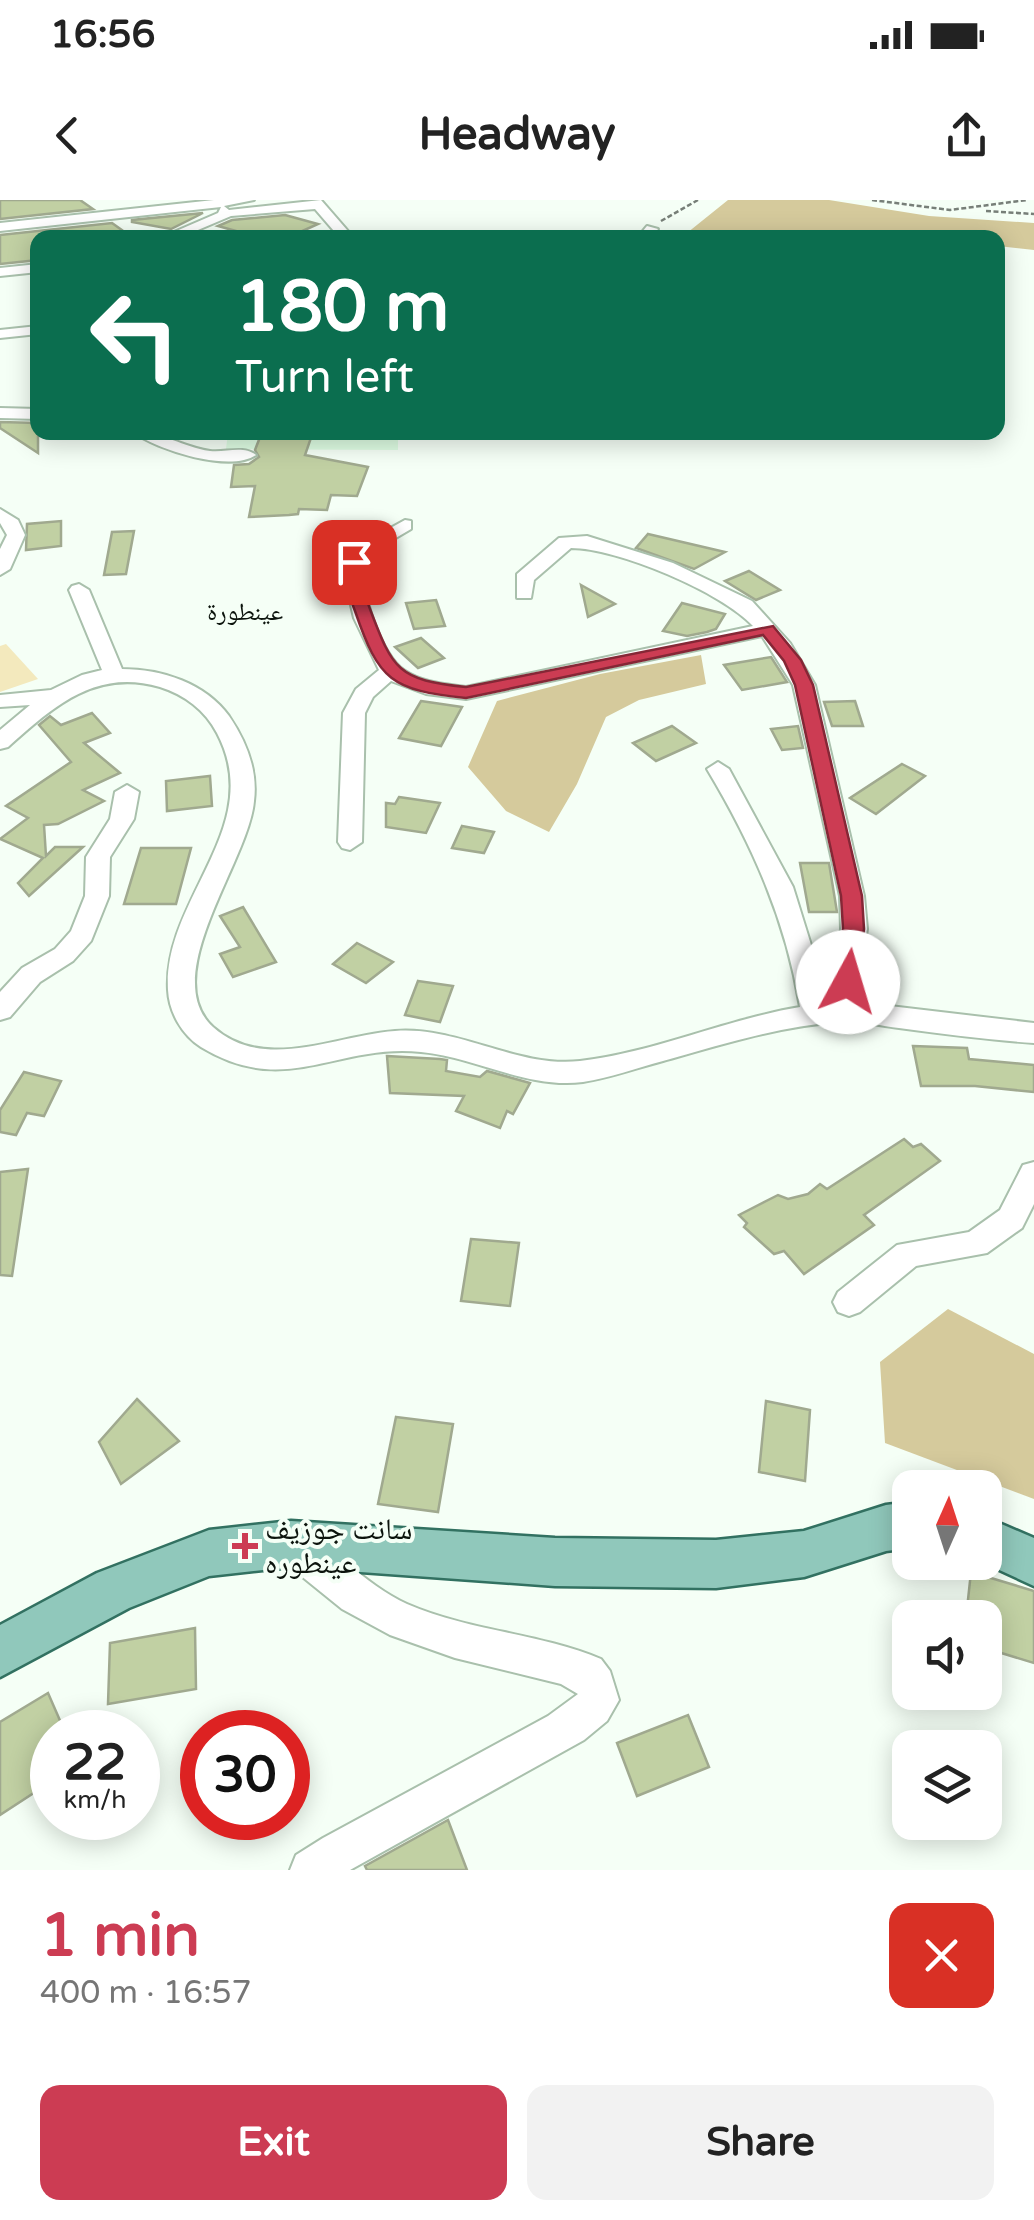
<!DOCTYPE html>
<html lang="en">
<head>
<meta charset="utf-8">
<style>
	body { margin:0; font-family:"Varela Round","Noto Naskh Arabic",sans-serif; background:#f2f2f2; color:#222; height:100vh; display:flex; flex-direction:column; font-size:38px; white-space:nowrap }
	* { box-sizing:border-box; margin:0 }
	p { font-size:32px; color:#767676 }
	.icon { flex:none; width:55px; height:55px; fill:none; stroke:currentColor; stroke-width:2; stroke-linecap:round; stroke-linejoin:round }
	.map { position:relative; height:1670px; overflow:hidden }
	.sheet { display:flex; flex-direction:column; background:#fff; flex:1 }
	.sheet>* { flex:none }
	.guide { position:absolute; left:30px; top:30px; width:975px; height:210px; border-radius:20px; box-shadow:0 5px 25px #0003; background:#0b6e4f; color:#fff; overflow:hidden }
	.needle { width:65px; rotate:3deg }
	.tools { position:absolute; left:892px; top:1270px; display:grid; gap:20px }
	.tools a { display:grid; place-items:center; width:110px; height:110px; border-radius:20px; background:#fff; box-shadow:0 5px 25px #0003; font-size:50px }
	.speed { position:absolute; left:30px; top:1510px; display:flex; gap:20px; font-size:50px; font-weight:700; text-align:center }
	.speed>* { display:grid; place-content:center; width:130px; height:130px; border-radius:50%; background:#fff; box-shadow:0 5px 25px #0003; line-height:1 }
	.speed small { font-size:25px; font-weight:400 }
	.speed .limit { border:15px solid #d22; background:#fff; color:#111 }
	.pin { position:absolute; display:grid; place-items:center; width:85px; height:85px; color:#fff; margin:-42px; border-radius:20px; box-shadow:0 5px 15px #0006 }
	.me { position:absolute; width:110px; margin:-55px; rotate:6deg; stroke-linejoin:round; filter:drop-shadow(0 0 8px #0008) }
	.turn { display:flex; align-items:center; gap:35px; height:210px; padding:0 40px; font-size:45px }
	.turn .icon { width:130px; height:130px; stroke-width:2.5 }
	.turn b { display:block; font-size:70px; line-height:85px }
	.round { display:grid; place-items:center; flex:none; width:105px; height:105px; border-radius:20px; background:#f2f2f2 }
	.summary { display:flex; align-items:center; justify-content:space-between; height:170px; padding:0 40px }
	h1 { font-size:60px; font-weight:700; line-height:75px; color:#cc3c53 }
	.button { display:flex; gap:20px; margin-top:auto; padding:20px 40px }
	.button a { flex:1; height:115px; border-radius:20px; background:#cc3c53; color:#fff; font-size:40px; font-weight:700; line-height:115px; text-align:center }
	.button a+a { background:#f2f2f2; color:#222 }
	.status { display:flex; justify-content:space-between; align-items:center; height:70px; padding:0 50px; background:#fff; direction:ltr }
	.status svg { height:28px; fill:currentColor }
	header { display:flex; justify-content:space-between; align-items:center; height:130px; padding:0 40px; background:#fff; font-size:45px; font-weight:700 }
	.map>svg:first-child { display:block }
</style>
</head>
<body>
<div class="status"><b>16:56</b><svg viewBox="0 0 49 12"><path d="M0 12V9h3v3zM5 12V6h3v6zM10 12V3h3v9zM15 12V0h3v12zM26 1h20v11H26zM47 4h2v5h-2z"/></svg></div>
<header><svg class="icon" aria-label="back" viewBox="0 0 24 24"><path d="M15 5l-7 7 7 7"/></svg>Headway<svg class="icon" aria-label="share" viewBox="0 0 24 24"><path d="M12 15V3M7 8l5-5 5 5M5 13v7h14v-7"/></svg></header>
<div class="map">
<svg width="1034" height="1670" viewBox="0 0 1034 1670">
	<rect width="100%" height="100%" fill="#f5fff6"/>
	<path fill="#defde3" d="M228,233H398V250L226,249Z"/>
	<path fill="#f3e9bd" d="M6,444L38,479L0,492V446Z"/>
	<g fill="#d5ca9c">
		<path d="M728,0H829L929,16L1034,23V50L998,46V38L784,34L682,37Z"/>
		<path d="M701,455L706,484L639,500L606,517L577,584L549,632L506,611L468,567L497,501L600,474Z"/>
		<path d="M948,1109L1034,1154V1299L885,1243L880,1162Z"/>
	</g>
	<g fill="#c1d0a3" stroke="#a0a98f" stroke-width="2.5">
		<path d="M0,0H80L93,9L0,19Z"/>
		<path d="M203,13L171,29L132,22V20Z"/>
		<path d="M285,15L318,24L287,38H261L218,26L232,20Z"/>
		<path d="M112,23L133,38H38V60L0,64V35Z"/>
		<path d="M0,222L38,223V253L0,228Z"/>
		<path d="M262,232H313L305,255L368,267L357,296L331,295L327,310L299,309L298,314L289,315L249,317L255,286L231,287L234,265L249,264L259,257L255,250Z"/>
		<path d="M61,321V346L26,350L27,324Z"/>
		<path d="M134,331L126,374L104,375L112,332Z"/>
		<path d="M648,334L725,352L694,369L636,348Z"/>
		<path d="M749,371L780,390L756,400L725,381Z"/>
		<path d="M581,385L615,404L588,417Z"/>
		<path d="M436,400L445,426L414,429L406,403Z"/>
		<path d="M682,403L725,414L716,429L707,432L687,436L663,431Z"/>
		<path d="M421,438L444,458L418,468L395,447Z"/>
		<path d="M771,457L787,482L742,490L724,465Z"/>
		<path d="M421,501L462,507L441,546L399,538Z"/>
		<path d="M855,501L863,526H832L824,502Z"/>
		<path d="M92,513L110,533L84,543L120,573L83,590L104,601L58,624L44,625L46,656L55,647H83L29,696L18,683L43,658L0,639L28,618L6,606L71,562L39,525L50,516L61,525Z"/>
		<path d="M672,526L696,543L656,561L633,543Z"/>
		<path d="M798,526L803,548L782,550L771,529Z"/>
		<path d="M902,564L925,576L876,614L850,598Z"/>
		<path d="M210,576L212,606L167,611L166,581Z"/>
		<path d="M399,597L440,603L426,633L386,627V603L395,604Z"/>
		<path d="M462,626L494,632L484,653L452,648Z"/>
		<path d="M141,648H191L176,704H124Z"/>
		<path d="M800,663H829L837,712H809Z"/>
		<path d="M243,707L276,762L233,777L220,754L240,747L220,716Z"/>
		<path d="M357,743L393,762L366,783L333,764Z"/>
		<path d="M418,781L453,786L440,822L405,815Z"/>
		<path d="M913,846L967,848L969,859L1034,865V892L975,886H921Z"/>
		<path d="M387,856L440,859L447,860L446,871L480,877L487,871L530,883L513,914L507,911L500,928L456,911L464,896L390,893Z"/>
		<path d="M24,872L61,881L44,916L27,913L16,935L0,932V910Z"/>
		<path d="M904,939L913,947L921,944L940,961L864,1015L874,1025L804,1074L784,1051L774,1054L744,1027L747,1023L739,1015L778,995L788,999L808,994L820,984L827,989Z"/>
		<path d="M28,969L12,1076L0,1075V972Z"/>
		<path d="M471,1039L519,1043L510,1106L461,1101Z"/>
		<path d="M137,1199L179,1241L121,1284L99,1242Z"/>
		<path d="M766,1201L810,1210L805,1281L759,1272Z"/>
		<path d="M396,1217L453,1224L438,1312L378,1304Z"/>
		<path d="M971,1372L1034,1391V1463L985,1448V1418H966Z"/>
		<path d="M195,1428L196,1489L108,1504L110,1443Z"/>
		<path d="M48,1493L65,1532H52V1581L0,1615V1522Z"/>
		<path d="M688,1515L709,1567L637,1596L617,1543Z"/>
		<path d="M448,1620L467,1670H367L365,1666Z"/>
	</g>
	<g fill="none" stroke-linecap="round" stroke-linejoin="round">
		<g stroke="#a9c0ac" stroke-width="4">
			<g id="minor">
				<path d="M214,0H254L224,6L229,10L321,0L354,38H340L315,9L231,16L179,38H160L218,13L221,7L0,31V23Z"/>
				<path d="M647,26L658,29L651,38H637Z"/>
				<path d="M38,64V72L0,76V68Z"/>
				<path d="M38,126V134L0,138V130Z"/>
				<path d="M0,208L38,209V219L0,218Z"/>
				<path d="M133,232C164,232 182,247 210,251C225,253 243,245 256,255C230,273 157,250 133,232Z"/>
				<path d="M0,309L18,320L25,335L10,369L0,375V349L7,335L0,323Z"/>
				<path d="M405,320L411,321V329L377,349L364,362C359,389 381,456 405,471C423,483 445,484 466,487L753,426C722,392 617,348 571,348L534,380L531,398H517V374L559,338L587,336L673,363L752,401L790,443L815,485L864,696L867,729L856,802L1034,823V843C989,840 944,834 899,828C879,826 859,820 839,822C780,826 720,845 663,861C636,868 610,878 583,882C527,889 475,857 421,852C337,843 286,899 201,847C182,835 169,812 168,790C163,698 267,627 217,533C205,510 185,495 160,487C95,468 53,507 8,547L0,549V530L30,505L0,507V495L51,490L82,475L102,470L69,390L72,386L79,384L89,390L122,469C162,469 205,483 229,516C246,541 258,570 254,601C249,661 157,776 213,827C264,873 336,835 395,831C459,826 516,868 580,861C652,853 727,819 800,807C786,720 752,644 707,569L718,562L729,569L793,687L829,803L841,729L840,696L793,485L762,436L466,499L426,494L391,481L373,497L365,513L362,642L350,650L342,648L338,642L343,513L356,489L379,470L354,418L343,371L358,346Z"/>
				<path d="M127,585L139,592L134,619L110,657L109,696L91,741L73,761L40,782L10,817L0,820V792L22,768L55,749L71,731L85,696L86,657L110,619L115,592Z"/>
				<path d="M1034,962V1004L1022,1028L987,1053L916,1066L860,1112L849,1116L838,1112L833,1102L838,1092L897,1045L969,1032L1000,1010L1023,965Z"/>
				<path d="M292,1327C331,1343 363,1384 407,1404C469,1431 539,1433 601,1459L610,1471L619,1500L607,1521L584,1540L350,1670H290L296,1655L323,1638L548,1516L578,1494L561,1484L455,1458L390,1435L342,1409L279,1358L274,1345L279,1332Z"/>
			</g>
		</g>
		<g stroke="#327161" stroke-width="5">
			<g id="major">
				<path d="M910,1302V1348L886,1351L804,1377L716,1388L555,1386L291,1367L209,1376L129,1408L0,1477V1425L97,1373L209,1330L291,1321L555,1338L716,1340L804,1331L886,1305Z"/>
				<path d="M985,1317L1034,1338V1386L982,1362Z"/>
			</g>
		</g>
		<g stroke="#777f78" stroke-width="2.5" stroke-dasharray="5 2.5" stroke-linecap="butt">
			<path d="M872,0L950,10L1027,0"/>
			<path d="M986,11L1034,14"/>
			<path d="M661,21L698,0"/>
		</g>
		<use href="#minor" fill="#fff" fill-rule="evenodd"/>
		<use href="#major" fill="#90c8bb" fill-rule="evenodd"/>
	</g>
	<path fill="#cc3c53" stroke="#852736" stroke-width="2.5" d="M348,359L362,362C358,380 364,392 370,409C393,470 398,480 466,487L773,426L801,460L813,485L862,696L864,729L856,788H840L837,782L843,729L841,696L795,485L784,461L763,435L466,498C391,490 379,481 355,411C348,392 340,378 348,359Z"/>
	<path fill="#cc3c53" stroke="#f5fff6" stroke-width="4" d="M240 1331h10v10h10v10h-10v10h-10v-10h-10v-10h10z"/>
	<g text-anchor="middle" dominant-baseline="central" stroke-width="8" stroke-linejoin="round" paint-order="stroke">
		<g font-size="25" fill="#0c140d" stroke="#f5fff6">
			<text x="245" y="412">عينطورة</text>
		</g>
		<g font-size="30" fill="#0c140d" stroke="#f5fff6" text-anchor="start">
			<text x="265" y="1329">سانت جوزيف<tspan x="265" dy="34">عينطوره</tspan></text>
		</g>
	</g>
</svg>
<div class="tools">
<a><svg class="needle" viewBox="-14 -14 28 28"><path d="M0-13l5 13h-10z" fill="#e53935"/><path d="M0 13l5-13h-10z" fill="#767676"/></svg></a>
<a><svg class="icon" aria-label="sound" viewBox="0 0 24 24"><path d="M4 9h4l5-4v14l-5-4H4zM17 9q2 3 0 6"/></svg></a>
<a><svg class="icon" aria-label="layers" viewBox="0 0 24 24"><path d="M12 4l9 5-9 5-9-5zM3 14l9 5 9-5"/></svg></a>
</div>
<div class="speed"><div>22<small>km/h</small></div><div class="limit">30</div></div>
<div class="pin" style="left:354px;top:362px;background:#d93025"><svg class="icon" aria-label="arrive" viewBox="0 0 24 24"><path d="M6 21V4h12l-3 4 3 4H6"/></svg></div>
<svg class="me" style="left:848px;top:782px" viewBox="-20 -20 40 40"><circle r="19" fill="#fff"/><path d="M0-13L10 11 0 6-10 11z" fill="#cc3c53"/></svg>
<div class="guide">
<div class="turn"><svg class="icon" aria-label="left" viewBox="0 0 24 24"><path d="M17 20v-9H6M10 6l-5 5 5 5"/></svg><div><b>180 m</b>Turn left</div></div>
</div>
</div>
<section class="sheet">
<div class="summary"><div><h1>1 min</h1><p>400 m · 16:57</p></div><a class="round" style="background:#d93025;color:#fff"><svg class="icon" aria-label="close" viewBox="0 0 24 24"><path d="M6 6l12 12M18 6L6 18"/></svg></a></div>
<div class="button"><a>Exit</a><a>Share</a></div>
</section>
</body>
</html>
